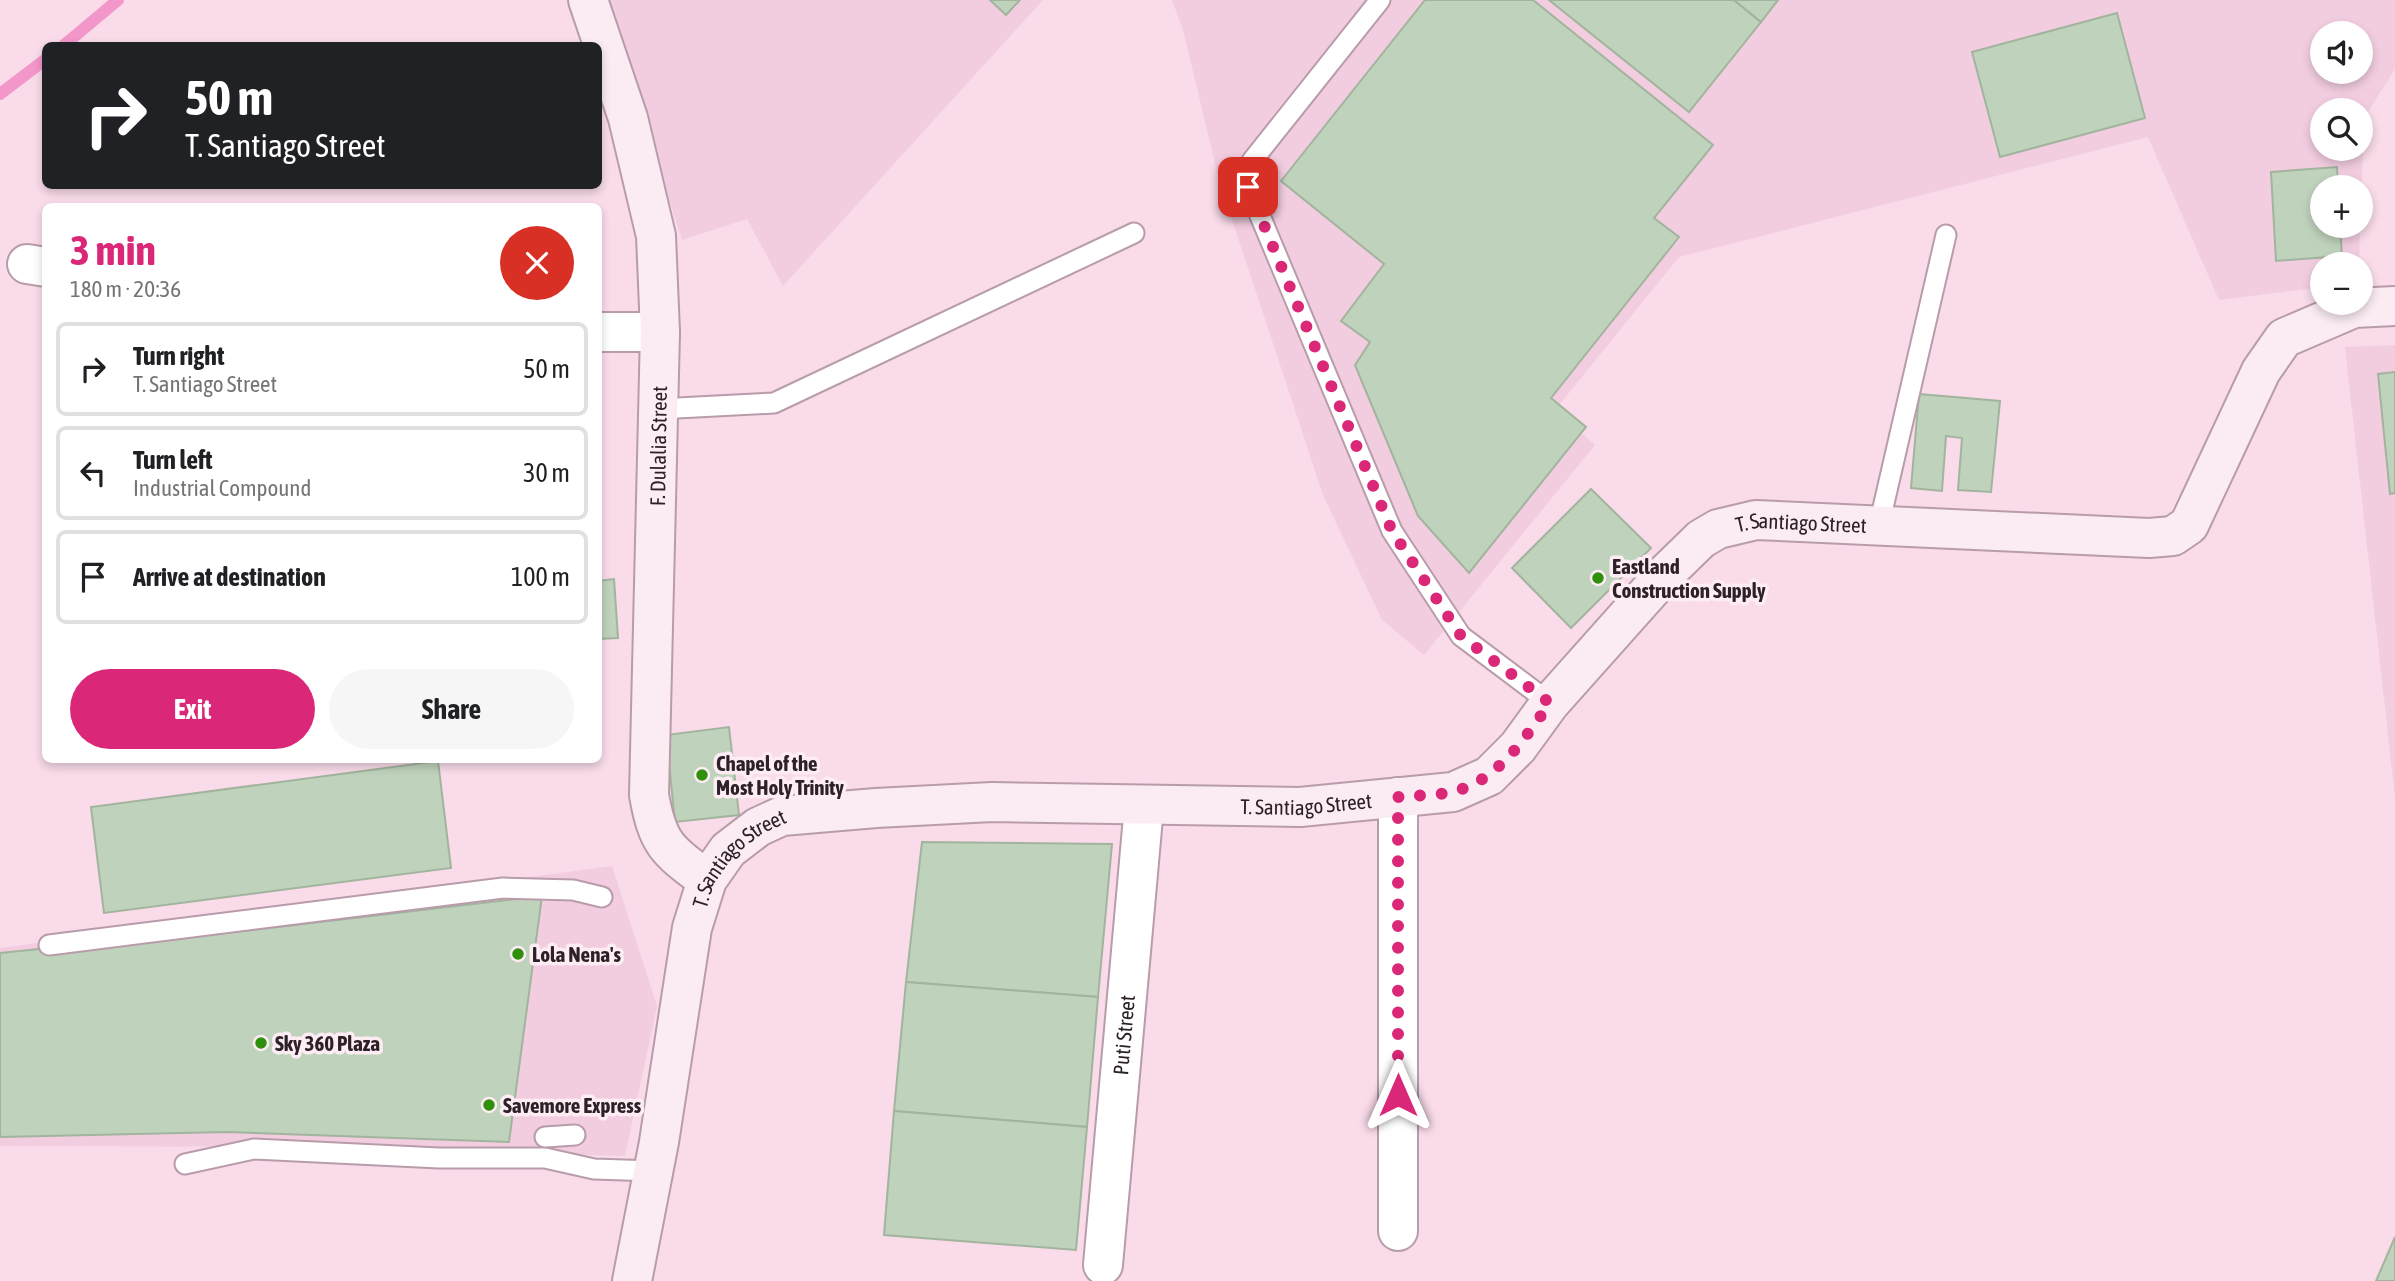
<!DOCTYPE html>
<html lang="en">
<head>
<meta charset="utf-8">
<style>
	body { margin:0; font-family:"Asap Condensed",sans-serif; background:#f6f6f6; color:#202124; height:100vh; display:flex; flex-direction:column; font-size:26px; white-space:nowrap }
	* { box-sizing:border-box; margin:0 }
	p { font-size:23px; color:#757577 }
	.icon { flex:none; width:38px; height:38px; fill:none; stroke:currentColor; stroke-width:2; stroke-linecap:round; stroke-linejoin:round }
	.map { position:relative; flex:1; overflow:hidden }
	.drawer { position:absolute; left:42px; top:203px; width:560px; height:560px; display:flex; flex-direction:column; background:#fff; border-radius:10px; box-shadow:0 4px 10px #0003 }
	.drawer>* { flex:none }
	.top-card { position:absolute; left:42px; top:42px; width:560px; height:147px; border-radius:10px; box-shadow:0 4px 10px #0003; background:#202124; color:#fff; overflow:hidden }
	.buttons { position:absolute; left:2310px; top:21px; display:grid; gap:14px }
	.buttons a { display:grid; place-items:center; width:63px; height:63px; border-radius:50%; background:#fff; box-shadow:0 4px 10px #0003; font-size:35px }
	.pin { position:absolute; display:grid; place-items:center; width:60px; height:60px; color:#fff; margin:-30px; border-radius:14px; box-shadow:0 4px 10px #0006 }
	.me { position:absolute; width:77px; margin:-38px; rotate:0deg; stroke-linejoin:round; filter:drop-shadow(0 0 5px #0008) }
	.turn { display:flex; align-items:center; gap:24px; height:147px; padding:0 28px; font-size:32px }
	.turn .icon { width:91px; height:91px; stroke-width:2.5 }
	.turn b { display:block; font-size:49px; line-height:60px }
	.round { display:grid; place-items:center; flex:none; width:74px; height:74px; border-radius:37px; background:#f6f6f6 }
	.head { display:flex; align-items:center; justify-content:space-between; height:119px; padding:0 28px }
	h1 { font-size:42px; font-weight:700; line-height:52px; color:#db2777 }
	.action { display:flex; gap:14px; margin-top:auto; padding:14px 28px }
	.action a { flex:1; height:80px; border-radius:42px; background:#db2777; color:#fff; font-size:28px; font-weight:700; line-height:80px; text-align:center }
	.action a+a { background:#f6f6f6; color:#202124 }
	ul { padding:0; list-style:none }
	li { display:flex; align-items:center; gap:21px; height:94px; margin:0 14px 10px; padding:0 14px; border:4px solid #e0e0e0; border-radius:10px }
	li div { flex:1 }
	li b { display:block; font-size:26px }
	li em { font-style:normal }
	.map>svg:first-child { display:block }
</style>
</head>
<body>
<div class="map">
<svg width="2395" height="1281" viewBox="0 0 2395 1281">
	<rect width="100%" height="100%" fill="#f9dbea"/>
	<g fill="#f2cde0" fill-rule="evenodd">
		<path d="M606,0H1043L783,286L747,219L682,240Z"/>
		<path d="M1172,0H2395V69L2364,118L2361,209V187H2322V226H2360L2359,264H2322V287L2219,300L2148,137L1679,257L1555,410L1595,445L1424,655L1382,620L1323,495L1219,180L1183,30ZM2322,33H2361V72H2322ZM2322,110H2361V149H2322Z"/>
		<path d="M2395,345V797L2345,347Z"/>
		<path d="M612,866L657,1006L625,1156L301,1147L0,1146V948Z"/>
	</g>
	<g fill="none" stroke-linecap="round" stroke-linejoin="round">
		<g stroke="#f396ca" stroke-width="12">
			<path d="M63,46L118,0"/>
			<path d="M0,94L46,59"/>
		</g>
	</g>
	<g fill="#bfd2bb" stroke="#a2b49d" stroke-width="2">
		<path d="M990,0H1020L1006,15Z"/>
		<path d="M1425,0H1533L1713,145L1654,218L1679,237L1551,398L1586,427L1469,573L1418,516L1355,365L1370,342L1341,321L1384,264L1281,181Z"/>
		<path d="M1549,0H1734L1761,22L1689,112Z"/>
		<path d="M1734,0H1778L1761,22Z"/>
		<path d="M2117,13L2145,118L2000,157L1972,52Z"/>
		<path d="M2337,167L2338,187H2322V226H2340L2342,256L2276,261L2271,172Z"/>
		<path d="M2395,372V493L2390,494L2378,374Z"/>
		<path d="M1919,394L2000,401L1991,492L1958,490L1962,438L1946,436L1942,491L1911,488Z"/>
		<path d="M1591,489L1651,548L1571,628L1512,568Z"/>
		<path d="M614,579L618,638L598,639V581Z"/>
		<path d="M729,727L739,815L675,822L666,735Z"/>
		<path d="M438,761L451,868L104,913L91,807Z"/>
		<path d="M922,842L1112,844L1098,997L906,982Z"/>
		<path d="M542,896L509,1142L227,1132L0,1137V953L157,937L243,931Z"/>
		<path d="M906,982L1098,997L1087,1127L894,1111Z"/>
		<path d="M894,1111L1087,1127L1076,1250L884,1235Z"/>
		<path d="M2395,1237V1281H2376Z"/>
	</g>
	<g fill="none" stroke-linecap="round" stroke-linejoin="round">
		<g stroke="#b89caa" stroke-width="23">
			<g id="lane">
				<path d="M1380,0L1252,161L1248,187L1392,531L1461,636L1550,703"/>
				<path d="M658,409L774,403L1134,233"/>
				<path d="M1879,525L1946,235"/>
				<path d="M49,945L503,888L573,890L602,897"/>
				<path d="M545,1137L575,1135"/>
				<path d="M185,1164L254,1149L439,1158H545L594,1169L654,1171"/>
			</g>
		</g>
		<g stroke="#b89caa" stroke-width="42">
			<g id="street">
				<path d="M27,264L46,267"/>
				<path d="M598,332H660"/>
				<path d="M1398,1231V797"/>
				<path id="s1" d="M1103,1265L1144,806"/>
			</g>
		</g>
		<g stroke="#b89caa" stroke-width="42">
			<g id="secondary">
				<path d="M588,0L628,118L656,236L660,332L649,795C658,845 667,850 707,880"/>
				<path id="s2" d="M632,1281L659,1142L692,928L707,880L728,850L758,827L782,816L876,808L992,802L1300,807L1453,792L1489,776L1518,747L1550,703L1665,574L1701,539L1718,529L1756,520L2149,538L2173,536L2189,525L2261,371L2284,338L2354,308L2395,306"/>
			</g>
		</g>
		<use href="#lane" stroke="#fff" stroke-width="19"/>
		<use href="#street" stroke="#fff" stroke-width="38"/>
		<use href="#secondary" stroke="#fbecf4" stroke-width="38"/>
	</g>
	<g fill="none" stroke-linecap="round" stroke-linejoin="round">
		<path stroke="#db2777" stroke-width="12" stroke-dasharray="0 21.6" d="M1248,187L1392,531L1461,636L1550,703C1524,739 1498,781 1452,792C1435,796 1415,795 1398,797V1095"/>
	</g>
	<g fill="#2f900b" stroke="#feecf5" stroke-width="2.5">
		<circle cx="1598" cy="578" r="7"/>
		<circle cx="702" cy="775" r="7"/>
		<circle cx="518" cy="954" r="7"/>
		<circle cx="261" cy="1043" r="7"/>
		<circle cx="489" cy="1105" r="7"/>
	</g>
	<g text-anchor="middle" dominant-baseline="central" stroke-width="7" stroke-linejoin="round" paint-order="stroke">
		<g font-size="21" fill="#2b2126" stroke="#feecf5">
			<text transform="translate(658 446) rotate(-89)">F. Dulalia Street</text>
			<text stroke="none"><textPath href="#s2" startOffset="1643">T. Santiago Street</textPath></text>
			<text stroke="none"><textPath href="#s2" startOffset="1034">T. Santiago Street</textPath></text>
			<text stroke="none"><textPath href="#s2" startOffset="446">T. Santiago Street</textPath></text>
			<text stroke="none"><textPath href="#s1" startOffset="231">Puti Street</textPath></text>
		</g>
		<g font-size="21" font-weight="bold" fill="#2b2126" stroke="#feecf5" text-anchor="start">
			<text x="1612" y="566">Eastland<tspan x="1612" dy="24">Construction Supply</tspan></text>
			<text x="716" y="763">Chapel of the<tspan x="716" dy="24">Most Holy Trinity</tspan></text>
			<text x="532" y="954">Lola Nena's</text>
			<text x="275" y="1043">Sky 360 Plaza</text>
			<text x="503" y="1105">Savemore Express</text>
		</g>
	</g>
</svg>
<div class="buttons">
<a><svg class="icon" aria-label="sound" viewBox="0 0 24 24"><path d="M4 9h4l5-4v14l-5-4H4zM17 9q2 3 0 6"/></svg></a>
<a><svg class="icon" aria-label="search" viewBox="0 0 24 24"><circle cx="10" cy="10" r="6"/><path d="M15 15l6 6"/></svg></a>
<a>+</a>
<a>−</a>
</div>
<div class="pin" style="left:1248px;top:187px;background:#d93025"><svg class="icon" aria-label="arrive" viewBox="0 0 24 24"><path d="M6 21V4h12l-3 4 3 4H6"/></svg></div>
<svg class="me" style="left:1398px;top:1095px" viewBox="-20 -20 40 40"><path d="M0-17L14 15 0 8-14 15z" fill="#db2777" stroke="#fff" stroke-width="4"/></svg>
<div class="top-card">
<div class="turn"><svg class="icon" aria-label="right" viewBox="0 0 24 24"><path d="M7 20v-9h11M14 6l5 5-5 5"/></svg><div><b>50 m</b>T. Santiago Street</div></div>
</div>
<section class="drawer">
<div class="head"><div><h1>3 min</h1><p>180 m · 20:36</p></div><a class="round" style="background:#d93025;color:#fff"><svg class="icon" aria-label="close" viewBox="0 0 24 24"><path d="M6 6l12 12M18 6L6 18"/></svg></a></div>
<ul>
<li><svg class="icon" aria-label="right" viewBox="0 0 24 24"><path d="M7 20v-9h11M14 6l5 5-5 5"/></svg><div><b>Turn right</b><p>T. Santiago Street</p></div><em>50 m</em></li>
<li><svg class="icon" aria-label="left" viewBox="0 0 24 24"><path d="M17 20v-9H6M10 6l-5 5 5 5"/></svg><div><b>Turn left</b><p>Industrial Compound</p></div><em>30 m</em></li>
<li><svg class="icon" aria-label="arrive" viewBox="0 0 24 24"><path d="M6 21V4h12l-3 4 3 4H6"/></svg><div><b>Arrive at destination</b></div><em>100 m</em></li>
</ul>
<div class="action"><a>Exit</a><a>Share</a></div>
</section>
</div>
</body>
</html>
